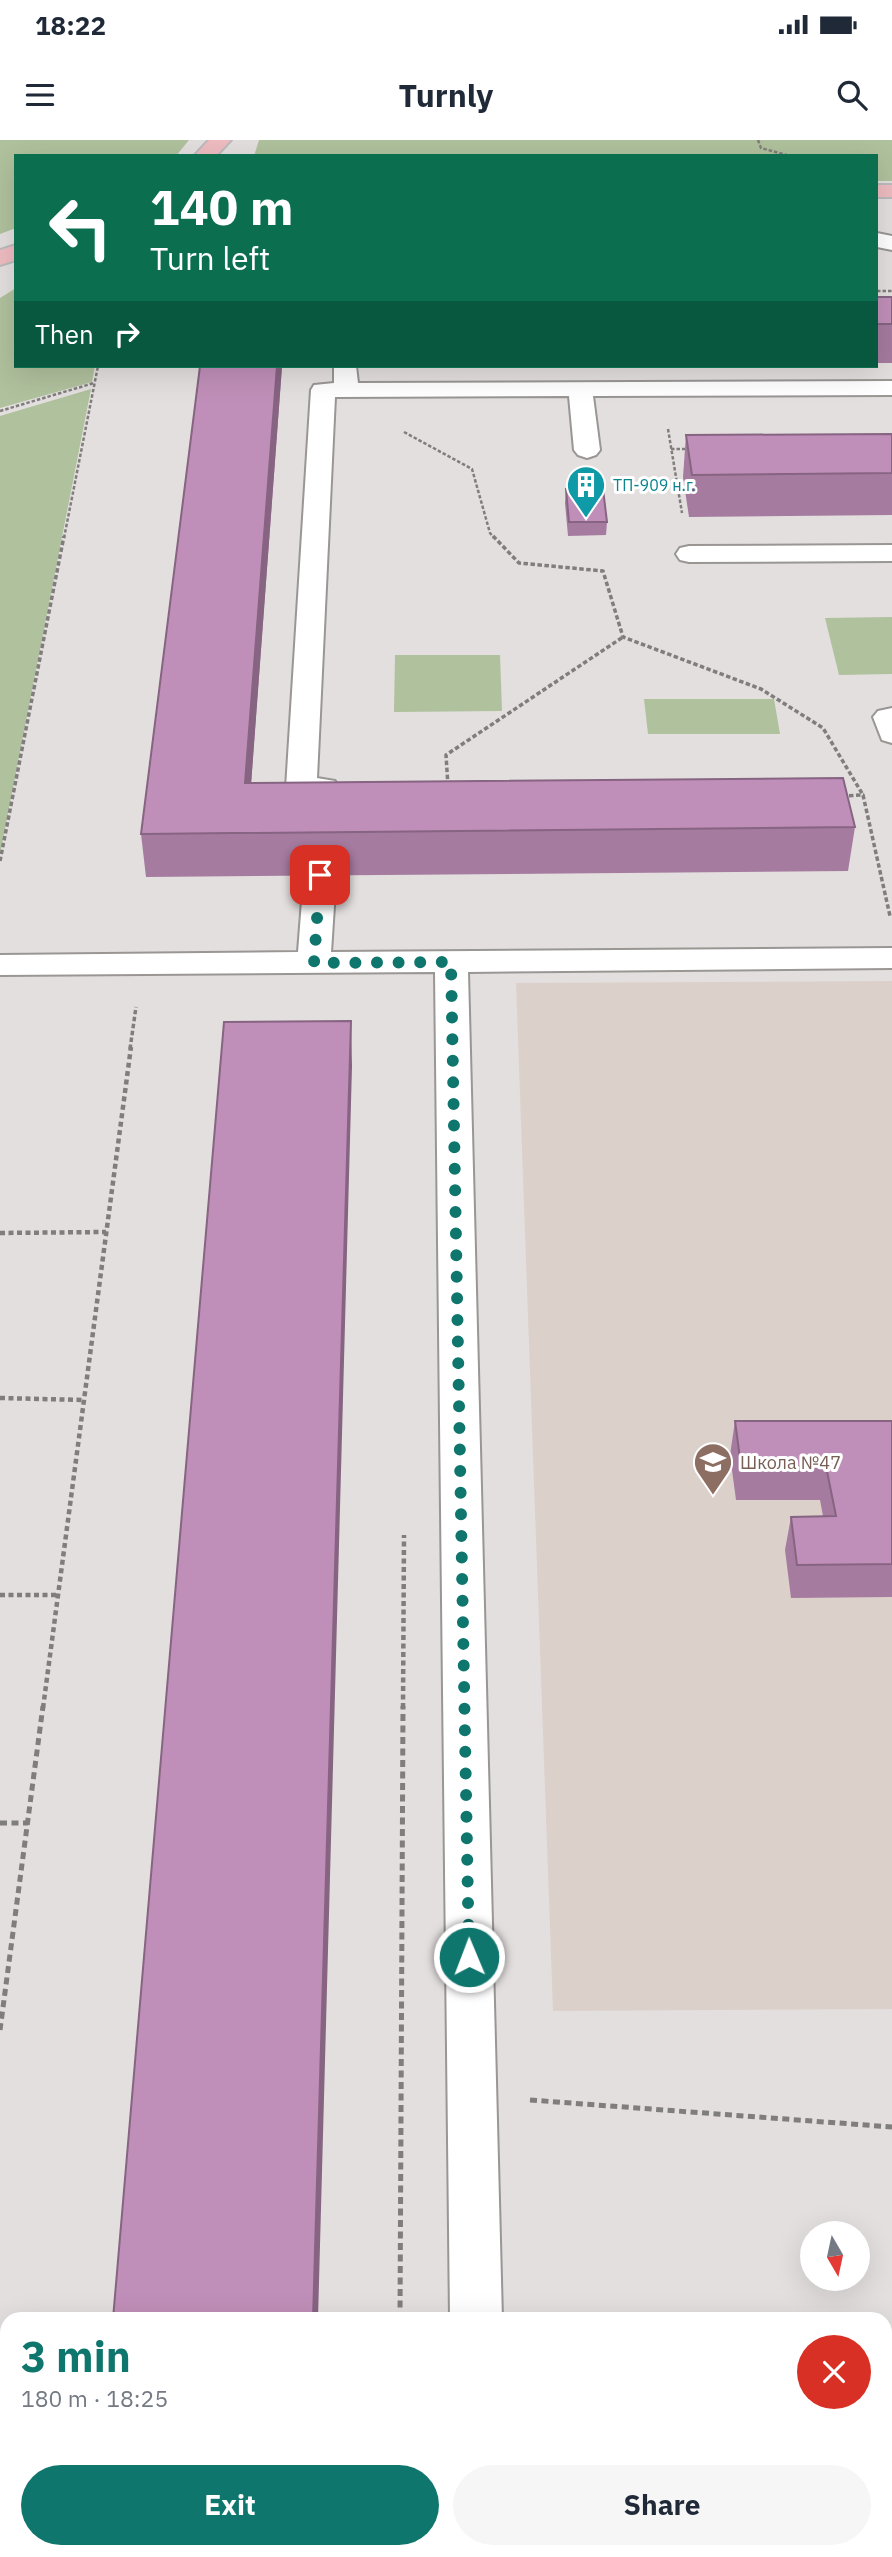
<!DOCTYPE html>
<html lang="en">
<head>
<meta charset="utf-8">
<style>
	body { margin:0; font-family:"IBM Plex Sans",sans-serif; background:#f6f6f7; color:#1f2937; height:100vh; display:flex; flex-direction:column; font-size:26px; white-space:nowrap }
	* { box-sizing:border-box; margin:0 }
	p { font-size:23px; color:#747a83 }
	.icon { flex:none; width:38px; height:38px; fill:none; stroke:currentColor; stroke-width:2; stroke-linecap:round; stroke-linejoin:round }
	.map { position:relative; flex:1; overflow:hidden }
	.sheet { position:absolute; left:0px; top:2172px; width:892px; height:247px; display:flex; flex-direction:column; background:#fff; border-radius:21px 21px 0 0; box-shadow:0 7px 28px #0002 }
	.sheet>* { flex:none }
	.banner { position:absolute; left:14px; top:14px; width:864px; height:214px; border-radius:0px; box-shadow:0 7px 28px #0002; background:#0b6e4f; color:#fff; overflow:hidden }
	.needle { width:46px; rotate:171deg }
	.controls { position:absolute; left:800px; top:2081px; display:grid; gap:14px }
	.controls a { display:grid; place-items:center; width:70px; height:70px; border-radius:50%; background:#fff; box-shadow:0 7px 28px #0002; font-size:35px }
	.pin { position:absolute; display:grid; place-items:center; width:60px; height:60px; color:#fff; margin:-30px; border-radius:14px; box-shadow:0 4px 10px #0006 }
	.me { position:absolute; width:77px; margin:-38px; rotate:359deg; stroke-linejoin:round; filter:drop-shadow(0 0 5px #0008) }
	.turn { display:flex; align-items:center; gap:24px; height:147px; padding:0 21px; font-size:32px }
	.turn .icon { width:91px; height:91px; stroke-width:2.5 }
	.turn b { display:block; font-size:49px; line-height:60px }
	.then { display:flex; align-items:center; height:66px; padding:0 21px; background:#0003; gap:14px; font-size:26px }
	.round { display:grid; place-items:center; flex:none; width:74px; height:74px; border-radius:37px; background:#f6f6f7 }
	.headline { display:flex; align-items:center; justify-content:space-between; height:119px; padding:0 21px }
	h1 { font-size:42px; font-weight:800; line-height:52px; color:#0f766e }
	.cta { display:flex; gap:14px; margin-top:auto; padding:14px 21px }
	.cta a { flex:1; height:80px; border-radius:42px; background:#0f766e; color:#fff; font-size:28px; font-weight:800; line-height:80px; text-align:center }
	.cta a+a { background:#f6f6f7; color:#1f2937 }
	.status { display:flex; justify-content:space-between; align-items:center; height:49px; padding:0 35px; background:#fff; direction:ltr }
	.status svg { height:19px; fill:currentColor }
	header { display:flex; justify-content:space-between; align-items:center; height:91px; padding:0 21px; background:#fff; font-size:32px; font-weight:800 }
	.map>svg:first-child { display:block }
</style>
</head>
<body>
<div class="status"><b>18:22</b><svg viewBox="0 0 49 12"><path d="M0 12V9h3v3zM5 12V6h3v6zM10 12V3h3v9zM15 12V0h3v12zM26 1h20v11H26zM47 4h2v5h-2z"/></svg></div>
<header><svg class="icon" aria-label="menu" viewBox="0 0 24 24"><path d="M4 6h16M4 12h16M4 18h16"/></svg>Turnly<svg class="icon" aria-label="search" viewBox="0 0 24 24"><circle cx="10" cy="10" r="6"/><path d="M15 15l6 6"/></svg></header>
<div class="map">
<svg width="892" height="2417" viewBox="0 0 892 2417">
	<rect width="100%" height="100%" fill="#e3dfde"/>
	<path fill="#dcd0cb" d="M892,841V1869L553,1871L516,843Z"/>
	<g fill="#b0c19d">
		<path d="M0,0H189L176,16H16V88L0,94Z"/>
		<path d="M259,0H892V41H877V16H254Z"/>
		<path d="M16,148V226H95L92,242L0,268V158Z"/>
		<path d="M91,249L0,714V276Z"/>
		<path d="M892,477V534L839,535L825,478Z"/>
		<path d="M395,515H500L502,571L394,572Z"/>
		<path d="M644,559H774L780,594H648Z"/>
	</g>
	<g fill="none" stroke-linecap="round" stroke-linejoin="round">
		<g stroke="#999694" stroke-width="4">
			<g id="minor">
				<path d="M877,93L892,96V110L877,107Z"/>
				<path d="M334,226H356L358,243L892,241V255L593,256L600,310L596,315L587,318L578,315L574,310L569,256L335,257L317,638L335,641C341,650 341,667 334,676L323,679L312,676L308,670V657L290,654L286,648L311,250L314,245L334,243Z"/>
				<path d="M892,405V421L689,422L680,420L676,414L680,408L689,406Z"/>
				<path d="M892,568V603L882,600L873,577L878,571Z"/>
				<path d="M320,725L331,728L336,735L331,812L892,808V828L468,832L502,2179H450L435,832L0,835V815L298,812L304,735L309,728Z"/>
				<rect x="452" y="2412" width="56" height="5"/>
			</g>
		</g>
		<g stroke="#bcbbbb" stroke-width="4">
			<g id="major">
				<path d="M209,0H231L216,16H194Z"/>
				<rect x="877" y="45" width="15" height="12"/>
				<path d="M16,105V120L0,125V110Z"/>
			</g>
		</g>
		<g stroke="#807d7d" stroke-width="2.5" stroke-dasharray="3.5 2" stroke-linecap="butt">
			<path d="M758,0L761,8L790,16"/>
			<path d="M877,151H892"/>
			<path d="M0,271L94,243"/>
			<path d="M668,289L682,373"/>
			<path d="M404,292L472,329L490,393L494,398"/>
			<path d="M671,309H688"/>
			<path d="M64,398L98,226"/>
		</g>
		<g stroke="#807d7d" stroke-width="3.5" stroke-dasharray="4.5 2.5" stroke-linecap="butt">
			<path d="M493,396L519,423L603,431L623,497L761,549L823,588L863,655"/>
			<path d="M448,646L446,615L623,497"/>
			<path d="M842,656L863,655L890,776"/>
			<path d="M0,721L64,396"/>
			<path d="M130,909L136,867"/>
		</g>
		<g stroke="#807d7d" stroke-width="4.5" stroke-dasharray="5 3.5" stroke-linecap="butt">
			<path d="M0,1093L106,1092"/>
			<path d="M0,1258L84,1260"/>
			<path d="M0,1455H58"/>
			<path d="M43,1568L131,907"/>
			<path d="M403,1568L404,1395"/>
		</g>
		<g stroke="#807d7d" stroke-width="5" stroke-dasharray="7 4.5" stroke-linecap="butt">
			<path d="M0,1683H28"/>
			<path d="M0,1890L43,1566"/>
			<path d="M530,1960L892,1987"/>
			<path d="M400,2179L403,1566"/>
			<path d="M886,2218L892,2214"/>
			<path d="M399,2412V2417"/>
			<path d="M650,2417L658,2412"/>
		</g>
		<use href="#minor" fill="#fff" fill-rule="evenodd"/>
		<use href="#major" fill="#eebcc1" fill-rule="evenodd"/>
	</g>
	<g fill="#a57b9f">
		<rect x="877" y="157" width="15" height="66"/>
		<path d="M200,226H473L282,227L251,643L855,687L848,731L146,737L141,694Z"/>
		<path d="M892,294V375L689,377L683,337L686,295Z"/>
		<path d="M566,349L607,382L606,395L568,396L565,363Z"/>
		<path d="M735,1281H892V1457L791,1458L785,1410L791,1377L823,1376L820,1360H736L730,1315Z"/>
	</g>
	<g fill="#866482">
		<path d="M277,226H282L248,686L245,643Z"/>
		<path d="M351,881L352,926L318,2179H313Z"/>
		<path d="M306,2412H312L311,2417H306Z"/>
	</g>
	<g fill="#c08fb9" stroke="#866482" stroke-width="2">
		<rect x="877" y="157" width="15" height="27"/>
		<path d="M200,226H277L245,643L843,638L855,687L141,694Z"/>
		<path d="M892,294V333L692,335L686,295Z"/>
		<path d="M566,349H603L607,382H569Z"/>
		<path d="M351,881L313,2179H113L224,882Z"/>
		<path d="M735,1281H892V1424L797,1425L791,1377L836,1376L826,1326H741Z"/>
		<rect x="93" y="2412" width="213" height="5"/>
	</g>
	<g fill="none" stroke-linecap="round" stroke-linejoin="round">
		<path stroke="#0f766e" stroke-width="12" stroke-dasharray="0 21.6" d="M320,735L314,823L451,822L469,1817"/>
	</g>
	<defs>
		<g id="building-pin" transform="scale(2.0125)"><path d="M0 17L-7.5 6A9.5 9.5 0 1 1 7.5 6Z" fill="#0f9aa8" stroke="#fff"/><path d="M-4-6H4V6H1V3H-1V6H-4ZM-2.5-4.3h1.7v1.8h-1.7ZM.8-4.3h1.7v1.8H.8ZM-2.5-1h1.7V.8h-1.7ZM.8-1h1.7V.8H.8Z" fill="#fff"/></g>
		<g id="school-pin" transform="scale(2.0125)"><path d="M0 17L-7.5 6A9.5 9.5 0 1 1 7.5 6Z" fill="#8d6e63" stroke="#fff"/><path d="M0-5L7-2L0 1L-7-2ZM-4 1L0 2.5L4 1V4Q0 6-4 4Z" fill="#fff"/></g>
	</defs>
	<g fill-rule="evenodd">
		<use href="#building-pin" x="586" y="345"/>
		<use href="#school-pin" x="713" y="1322"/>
	</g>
	<g text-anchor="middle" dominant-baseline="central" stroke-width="6" stroke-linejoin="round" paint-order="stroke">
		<g font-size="16" fill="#0d838f" stroke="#fff" text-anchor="start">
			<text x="613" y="345">ТП-909 н.г.</text>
		</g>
		<g font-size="18" fill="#785e54" stroke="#fff" text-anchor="start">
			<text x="740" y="1322">Школа №47</text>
		</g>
	</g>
</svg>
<div class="controls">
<a><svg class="needle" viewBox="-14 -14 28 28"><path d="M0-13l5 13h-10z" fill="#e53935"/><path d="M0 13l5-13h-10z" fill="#747a83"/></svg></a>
</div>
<div class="pin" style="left:320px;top:735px;background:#d93025"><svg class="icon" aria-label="arrive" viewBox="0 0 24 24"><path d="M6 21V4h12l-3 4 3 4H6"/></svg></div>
<svg class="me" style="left:469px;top:1817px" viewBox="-20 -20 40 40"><circle r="17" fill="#0f766e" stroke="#fff" stroke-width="3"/><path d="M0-11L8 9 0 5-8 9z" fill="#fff"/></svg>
<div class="banner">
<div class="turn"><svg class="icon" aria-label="left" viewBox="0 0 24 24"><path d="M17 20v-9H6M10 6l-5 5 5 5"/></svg><div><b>140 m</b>Turn left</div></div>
<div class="then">Then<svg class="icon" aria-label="right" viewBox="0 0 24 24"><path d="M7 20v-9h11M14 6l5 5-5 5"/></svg></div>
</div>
<section class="sheet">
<div class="headline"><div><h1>3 min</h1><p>180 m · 18:25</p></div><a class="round" style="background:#d93025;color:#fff"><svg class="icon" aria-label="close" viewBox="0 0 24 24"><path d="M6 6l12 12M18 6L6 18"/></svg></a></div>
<div class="cta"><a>Exit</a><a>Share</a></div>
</section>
</div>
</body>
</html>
